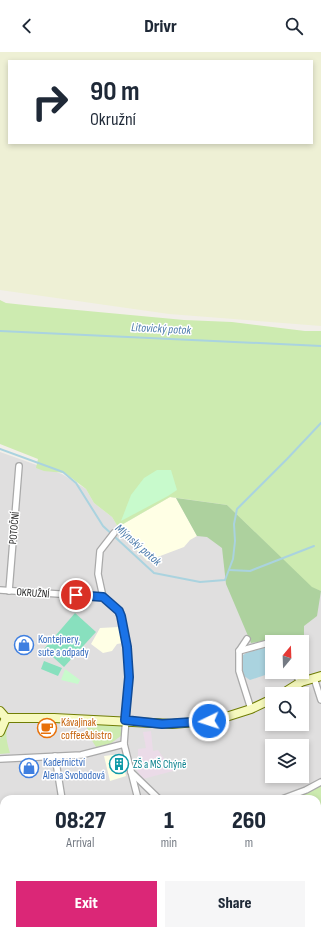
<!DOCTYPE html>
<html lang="en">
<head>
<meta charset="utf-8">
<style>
	body { margin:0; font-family:"Sofia Sans Condensed",sans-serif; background:#f6f6f7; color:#1f2937; height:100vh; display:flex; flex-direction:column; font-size:15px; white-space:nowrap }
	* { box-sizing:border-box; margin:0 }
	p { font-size:13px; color:#747a83 }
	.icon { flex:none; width:22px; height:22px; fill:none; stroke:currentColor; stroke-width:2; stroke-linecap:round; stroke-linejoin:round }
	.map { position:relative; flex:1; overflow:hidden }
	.drawer { position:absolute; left:0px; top:743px; width:321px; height:140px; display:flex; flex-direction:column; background:#fff; border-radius:12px 12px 0 0; box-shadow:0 2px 6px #0003 }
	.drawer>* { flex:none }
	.top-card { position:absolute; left:8px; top:8px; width:305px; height:84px; border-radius:0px; box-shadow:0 2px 6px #0003; background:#fff; color:#1f2937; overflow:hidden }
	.needle { width:26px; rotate:19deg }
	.tools { position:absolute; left:265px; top:583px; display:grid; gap:8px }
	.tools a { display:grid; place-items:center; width:44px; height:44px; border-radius:0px; background:#fff; box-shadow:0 2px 6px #0003; font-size:20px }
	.pin { position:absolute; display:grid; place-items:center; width:34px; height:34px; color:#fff; margin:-17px; border:2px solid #fff; border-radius:50%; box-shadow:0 1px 4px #0007 }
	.me { position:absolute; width:44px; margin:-22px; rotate:266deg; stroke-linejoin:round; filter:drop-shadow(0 0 3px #0008) }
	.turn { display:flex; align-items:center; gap:14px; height:84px; padding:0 16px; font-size:18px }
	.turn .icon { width:52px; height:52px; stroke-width:2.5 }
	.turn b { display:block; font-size:28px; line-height:34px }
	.eta { display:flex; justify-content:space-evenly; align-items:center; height:68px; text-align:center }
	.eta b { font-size:24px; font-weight:800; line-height:28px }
	.action { display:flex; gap:8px; margin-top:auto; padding:8px 16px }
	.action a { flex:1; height:46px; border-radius:0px; background:#db2777; color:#fff; font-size:16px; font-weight:800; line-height:46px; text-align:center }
	.action a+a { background:#f6f6f7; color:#1f2937 }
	header { display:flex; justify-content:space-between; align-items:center; height:52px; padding:0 16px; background:#fff; font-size:18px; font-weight:800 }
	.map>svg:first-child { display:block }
</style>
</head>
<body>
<header><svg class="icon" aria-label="back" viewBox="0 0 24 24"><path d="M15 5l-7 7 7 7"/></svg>Drivr<svg class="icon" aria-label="search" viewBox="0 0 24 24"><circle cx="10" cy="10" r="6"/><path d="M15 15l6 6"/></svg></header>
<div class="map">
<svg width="321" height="883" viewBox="0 0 321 883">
	<rect width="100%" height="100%" fill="#f2efe9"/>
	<path fill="#e0dfdf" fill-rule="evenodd" d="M0,400L62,422L86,437L94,451L112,465L118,475L170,445L227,453L312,535L321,539V836L317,839V747H4V879H226L229,883H0ZM272,590H302V620H272ZM272,642H302V672H272ZM272,694H302V724H272Z"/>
	<path fill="#ebdbe8" d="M151,679L153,699L158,698L173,719L143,727L136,717L141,716L138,706V697L146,696L143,680Z"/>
	<g fill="#ffffe5">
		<path d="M170,445L176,446L197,484L190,488L184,495L147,509L119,480L118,475Z"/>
		<path d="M119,575L123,591L117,592L112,599L103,601L91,592L100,576Z"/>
		<path d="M121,702L126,724L110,729L104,704Z"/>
	</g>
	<g fill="#eef0d5" fill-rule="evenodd">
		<path d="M0,0H321V274L169,262L0,238ZM9,9H312V91H9Z"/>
		<path d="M268,879H301L306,883H272Z"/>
	</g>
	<g fill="#cdebb0">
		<path d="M0,248L6,251L34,254L184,268L232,270L305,279H321V539L312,536L227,453L170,445L118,475L112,465L94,451L86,437L65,421L44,419L36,416L38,407L0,392Z"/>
		<path d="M9,670C9,673 8,674 7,677C5,684 8,694 10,701L0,702V687Z"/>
		<path d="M85,672L120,673L122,683L110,692L96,695L88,682L89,680Z"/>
		<path d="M321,733V772L317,765V747H306L303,742Z"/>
		<path d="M321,836V883H315L311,879H317V839Z"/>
	</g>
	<path fill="#add19e" d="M176,446L227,453L312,535L321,539L317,564L304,574V590L281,587L251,591L226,532L222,496L207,485L197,484Z"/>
	<g fill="#c8facc">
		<path d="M157,418H171L177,438L168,444L121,469L131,443L144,426Z"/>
		<path d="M65,617L80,628L78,632L61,628Z"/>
	</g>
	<g fill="#88e0be">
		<path d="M75,561L96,580L64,615L44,597Z"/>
		<path d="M44,609L62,616L58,624L41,617Z"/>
	</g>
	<path fill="#aad3df" d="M272,594V620H274L250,628L244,624L241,610L242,604L246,601Z"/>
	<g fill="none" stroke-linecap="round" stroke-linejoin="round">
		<g stroke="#aad3df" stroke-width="2">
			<path d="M0,279L321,294"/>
			<path d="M0,397L63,420L76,431L103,474L154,521L200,530L225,528L233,507L235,489L234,472L237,457L287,407L321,371"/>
			<path d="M229,518L250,519L314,494"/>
		</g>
		<g stroke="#a9a9a9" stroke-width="8">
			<g id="street">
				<path d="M0,538L103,545L119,559L121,564L127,595L129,625L124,692L81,703L0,707"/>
				<path d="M9,539L19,414"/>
				<path d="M103,545L98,522L100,499L114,481"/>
				<path d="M247,587L239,599V619L251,657"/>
				<path d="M239,599L272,590"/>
				<path d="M293,620L301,630"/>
				<path d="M314,626L321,648"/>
				<path d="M124,692L138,747"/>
				<path d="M55,704L62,747"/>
				<path d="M131,720L159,747"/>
				<path d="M282,747L306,738L321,730"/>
				<path d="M0,842L4,841"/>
			</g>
		</g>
		<g stroke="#707d05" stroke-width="10">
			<g id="secondary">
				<path d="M282,642L301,630L321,624"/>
				<path d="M0,659L6,666"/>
				<path d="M6,666H54L172,672L209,669L229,664L251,657L272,647"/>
				<path d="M0,680L6,666"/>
			</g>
		</g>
		<use href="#street" stroke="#fff" stroke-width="5.5"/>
		<use href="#secondary" stroke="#f7fabf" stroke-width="8"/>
	</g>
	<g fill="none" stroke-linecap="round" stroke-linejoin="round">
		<g stroke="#114b97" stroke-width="10">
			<path id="route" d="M76,543L103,545L119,559L121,564L127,595L129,625L125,668L162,672L209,669"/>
		</g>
		<use href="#route" stroke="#1a73e8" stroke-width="7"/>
	</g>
	<defs>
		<g id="shop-ring" transform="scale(1)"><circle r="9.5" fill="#fff" stroke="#3f7fe0" stroke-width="1.5"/><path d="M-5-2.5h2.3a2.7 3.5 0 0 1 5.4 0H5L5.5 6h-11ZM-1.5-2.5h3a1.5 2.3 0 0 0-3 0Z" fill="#3f7fe0"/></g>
		<g id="cafe-ring" transform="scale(1)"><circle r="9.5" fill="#fff" stroke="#e8710a" stroke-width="1.5"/><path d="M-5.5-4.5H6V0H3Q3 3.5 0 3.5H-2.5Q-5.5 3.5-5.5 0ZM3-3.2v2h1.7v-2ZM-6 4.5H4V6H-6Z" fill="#e8710a"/></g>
		<g id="building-ring" transform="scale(1)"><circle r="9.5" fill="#fff" stroke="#0f9aa8" stroke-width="1.5"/><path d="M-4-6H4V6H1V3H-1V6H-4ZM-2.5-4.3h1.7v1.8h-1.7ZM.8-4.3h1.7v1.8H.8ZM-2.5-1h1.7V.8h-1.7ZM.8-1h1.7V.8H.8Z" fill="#0f9aa8"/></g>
	</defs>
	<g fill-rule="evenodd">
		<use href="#shop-ring" x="24" y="593"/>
		<use href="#cafe-ring" x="47" y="676"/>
		<use href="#building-ring" x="119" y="712"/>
		<use href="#shop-ring" x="29" y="716"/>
	</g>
	<g text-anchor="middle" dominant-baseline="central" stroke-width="3" stroke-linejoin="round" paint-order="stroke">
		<g font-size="11" fill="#222" stroke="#fff">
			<text transform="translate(14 476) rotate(-85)">POTOČNÍ</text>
			<text transform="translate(33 541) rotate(4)">OKRUŽNÍ</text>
		</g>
		<g font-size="11" fill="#366cbe" stroke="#fff" text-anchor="start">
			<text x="38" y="587">Kontejnery,<tspan x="38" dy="13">sute a odpady</tspan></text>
			<text x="43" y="710">Kadeřnictví<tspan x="43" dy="13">Alena Svobodová</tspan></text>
		</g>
		<g font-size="11" fill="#c56008" stroke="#fff" text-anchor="start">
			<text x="61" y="670">KávaJinak<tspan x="61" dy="13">coffee&amp;bistro</tspan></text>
		</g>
		<g font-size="11" fill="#0d838f" stroke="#fff" text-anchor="start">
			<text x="133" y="712">ZŠ a MŠ Chýně</text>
		</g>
		<g font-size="12" font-style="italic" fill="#4a7aab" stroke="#fff">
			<text transform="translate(161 277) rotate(3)">Litovický potok</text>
			<text transform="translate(138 493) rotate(41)">Mlýnský potok</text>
		</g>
	</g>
</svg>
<div class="tools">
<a><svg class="needle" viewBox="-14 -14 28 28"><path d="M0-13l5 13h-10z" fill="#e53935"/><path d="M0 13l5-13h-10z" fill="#747a83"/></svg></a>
<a><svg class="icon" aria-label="search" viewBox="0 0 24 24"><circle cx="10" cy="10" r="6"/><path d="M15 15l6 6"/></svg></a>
<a><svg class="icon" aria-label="layers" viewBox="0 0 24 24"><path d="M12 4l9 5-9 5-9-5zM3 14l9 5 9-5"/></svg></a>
</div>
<div class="pin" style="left:76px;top:543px;background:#d93025"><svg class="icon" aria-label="arrive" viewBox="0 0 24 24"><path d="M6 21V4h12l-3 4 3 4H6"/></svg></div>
<svg class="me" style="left:209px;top:669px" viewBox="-20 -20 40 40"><circle r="17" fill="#1a73e8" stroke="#fff" stroke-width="3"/><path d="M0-11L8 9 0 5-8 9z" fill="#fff"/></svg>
<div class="top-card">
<div class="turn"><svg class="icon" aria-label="right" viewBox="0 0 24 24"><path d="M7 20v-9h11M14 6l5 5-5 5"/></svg><div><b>90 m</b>Okružní</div></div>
</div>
<section class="drawer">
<div class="eta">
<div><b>08:27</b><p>Arrival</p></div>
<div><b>1</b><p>min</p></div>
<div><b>260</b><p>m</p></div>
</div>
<div class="action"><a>Exit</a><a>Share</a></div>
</section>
</div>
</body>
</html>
